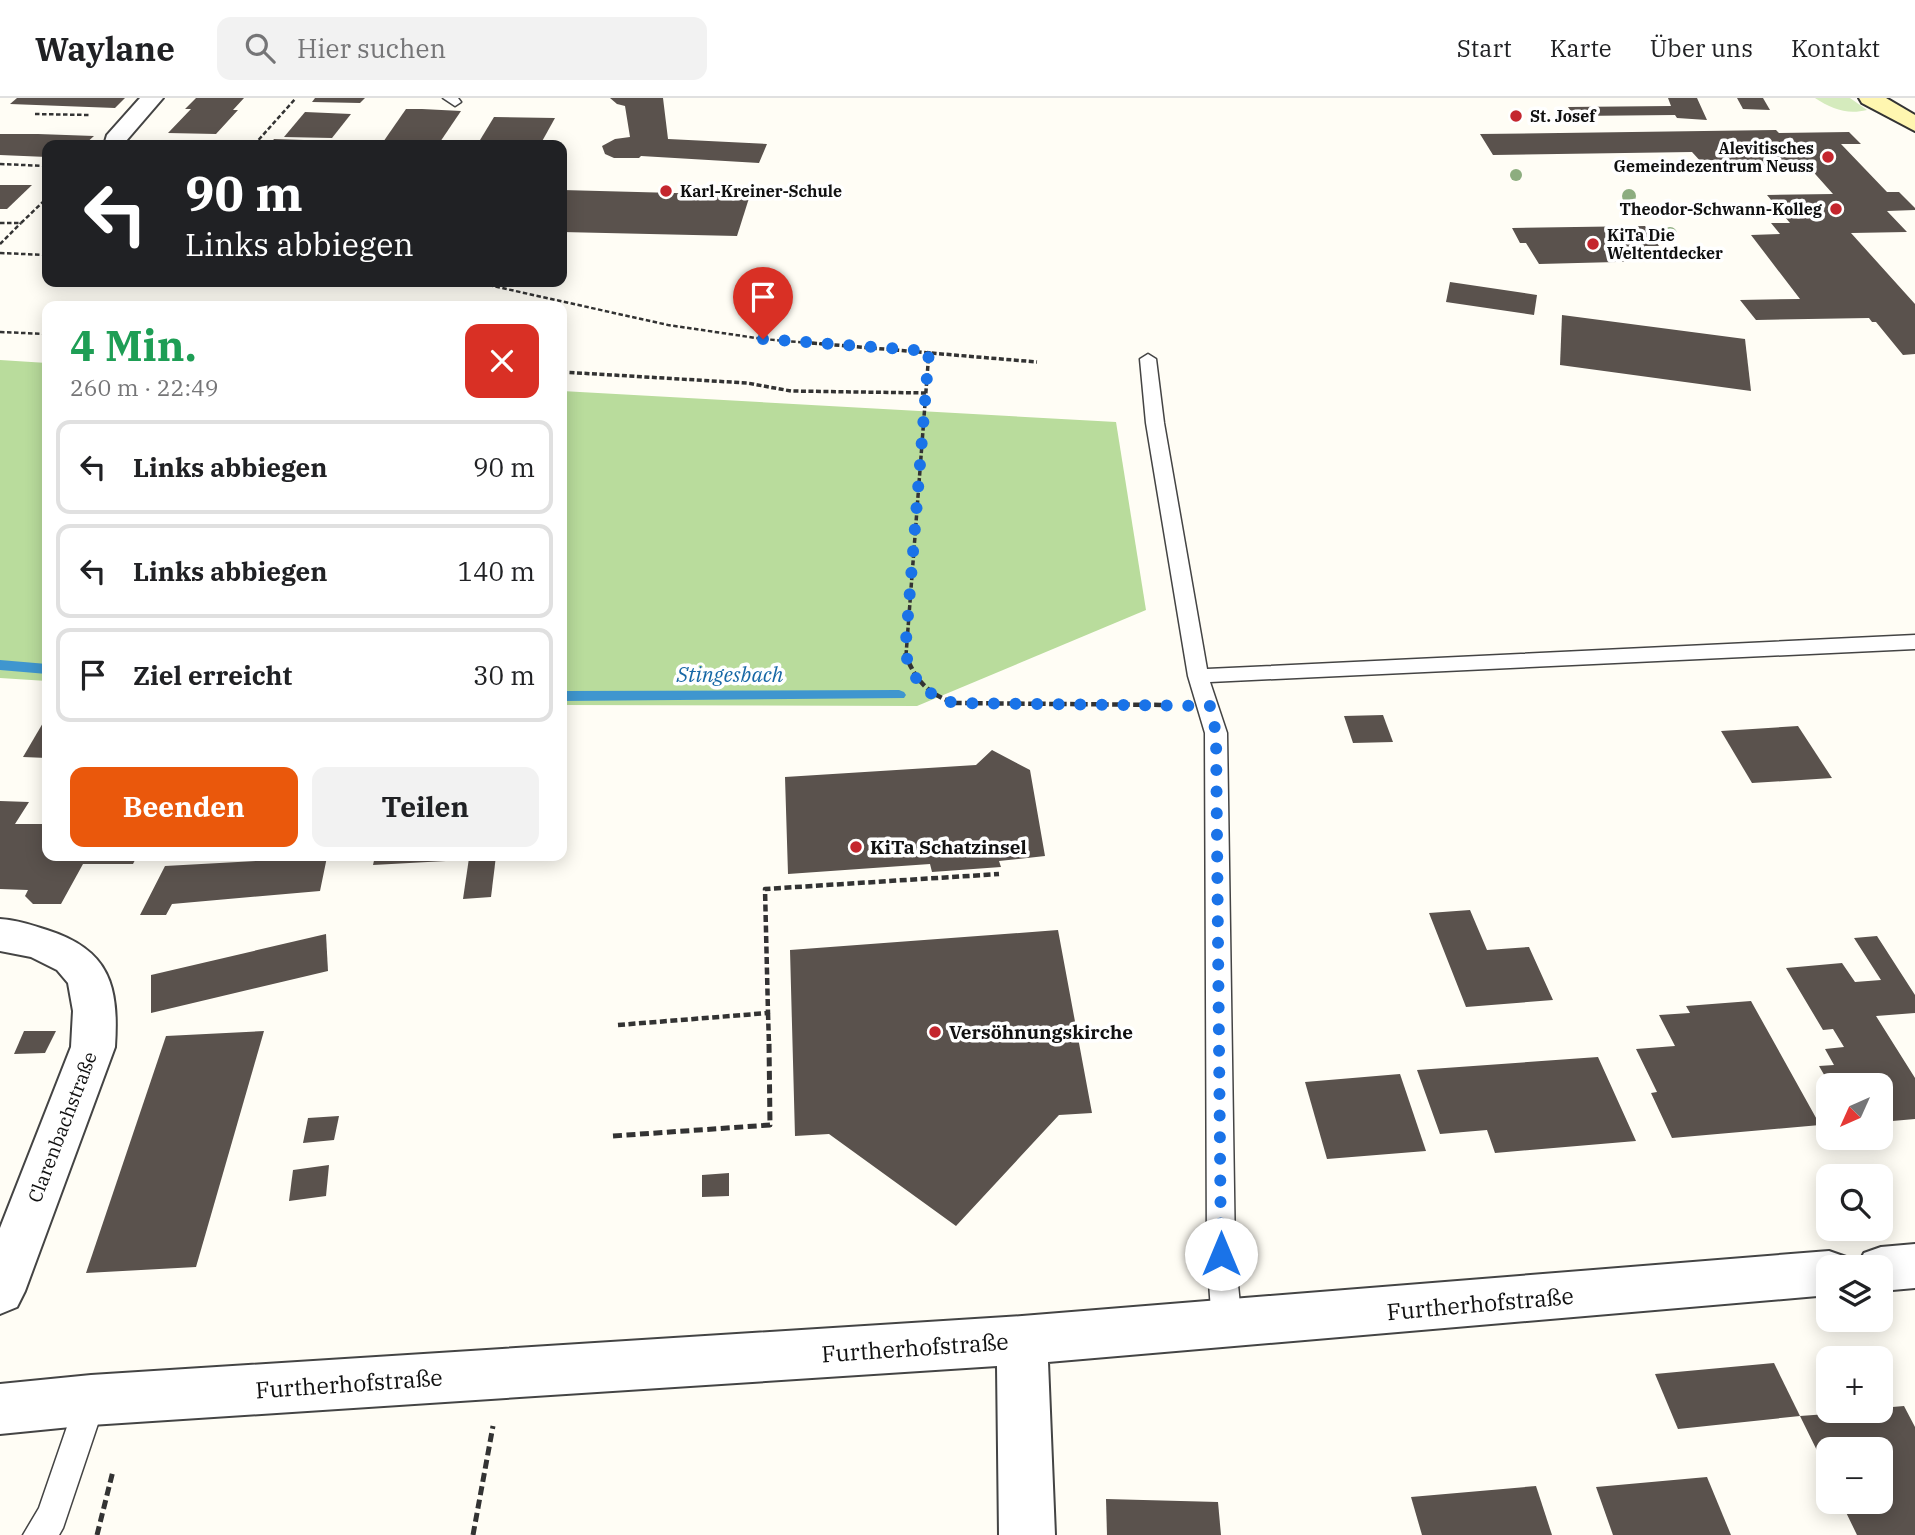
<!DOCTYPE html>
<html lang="de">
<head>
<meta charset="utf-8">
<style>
	body { margin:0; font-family:"IBM Plex Serif",serif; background:#f2f2f2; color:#202124; height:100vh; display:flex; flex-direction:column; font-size:26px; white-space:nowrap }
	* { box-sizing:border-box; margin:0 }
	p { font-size:23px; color:#757577 }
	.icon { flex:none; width:38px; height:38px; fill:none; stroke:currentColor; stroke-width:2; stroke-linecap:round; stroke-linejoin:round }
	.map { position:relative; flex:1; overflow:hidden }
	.side { position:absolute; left:42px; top:203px; width:525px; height:560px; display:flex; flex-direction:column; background:#fff; border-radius:14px; box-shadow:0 4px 18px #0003 }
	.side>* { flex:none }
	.banner { position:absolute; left:42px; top:42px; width:525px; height:147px; border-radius:14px; box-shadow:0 4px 18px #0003; background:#202124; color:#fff; overflow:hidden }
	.needle { width:46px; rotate:225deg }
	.buttons { position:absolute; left:1816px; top:975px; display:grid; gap:14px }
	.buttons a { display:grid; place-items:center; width:77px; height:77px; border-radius:14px; background:#fff; box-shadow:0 4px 18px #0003; font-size:35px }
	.pin { position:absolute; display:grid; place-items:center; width:60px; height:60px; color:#fff; margin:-72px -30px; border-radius:50% 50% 50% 0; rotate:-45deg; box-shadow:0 0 7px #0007 }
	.pin .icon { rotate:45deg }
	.me { position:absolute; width:77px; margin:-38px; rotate:0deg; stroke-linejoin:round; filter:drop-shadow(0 0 5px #0008) }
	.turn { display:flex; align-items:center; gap:24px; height:147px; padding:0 28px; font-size:32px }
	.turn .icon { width:91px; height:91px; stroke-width:2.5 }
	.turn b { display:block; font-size:49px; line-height:60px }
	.round { display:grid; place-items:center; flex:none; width:74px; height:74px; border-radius:14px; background:#f2f2f2 }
	.summary { display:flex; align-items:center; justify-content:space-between; height:119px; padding:0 28px }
	h1 { font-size:42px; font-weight:700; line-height:52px; color:#1e9e55 }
	.action { display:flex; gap:14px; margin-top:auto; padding:14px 28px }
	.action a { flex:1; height:80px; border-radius:14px; background:#ea580c; color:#fff; font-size:28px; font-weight:700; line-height:80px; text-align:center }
	.action a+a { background:#f2f2f2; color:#202124 }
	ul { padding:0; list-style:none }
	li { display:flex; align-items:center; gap:21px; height:94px; margin:0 14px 10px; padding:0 14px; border:4px solid #e0e0e0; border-radius:14px }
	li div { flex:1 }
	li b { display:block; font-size:26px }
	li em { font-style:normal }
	header { display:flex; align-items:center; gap:42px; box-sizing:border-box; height:98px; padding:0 35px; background:#fff; border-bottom:2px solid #e0e0e0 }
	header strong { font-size:33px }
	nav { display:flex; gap:38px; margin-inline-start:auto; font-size:24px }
	.search { width:490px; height:63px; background:#f2f2f2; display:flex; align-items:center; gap:18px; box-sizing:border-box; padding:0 24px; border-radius:14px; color:#757577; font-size:26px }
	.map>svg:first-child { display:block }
</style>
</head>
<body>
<header>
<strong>Waylane</strong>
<div class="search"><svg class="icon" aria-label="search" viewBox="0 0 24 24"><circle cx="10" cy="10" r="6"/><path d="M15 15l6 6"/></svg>Hier suchen</div>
<nav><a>Start</a><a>Karte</a><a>Über uns</a><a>Kontakt</a></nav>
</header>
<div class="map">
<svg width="1915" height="1437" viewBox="0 0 1915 1437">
	<rect width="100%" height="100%" fill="#fffdf5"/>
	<path fill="#d5ebbd" d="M1815,0H1850L1867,12C1847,17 1832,11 1815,0Z"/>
	<g fill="#b9dc9c">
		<path d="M0,262L47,265V583L0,580Z"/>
		<path d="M562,293L1116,324L1146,512L917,608L562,607Z"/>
	</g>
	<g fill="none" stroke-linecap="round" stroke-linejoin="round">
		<g fill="#3f96cf" fill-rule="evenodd">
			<path d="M0,562L47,566V576L0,572Z"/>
			<path d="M899,592L904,594L906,597L904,600L562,603V593Z"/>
		</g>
	</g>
	<g fill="#5a524d">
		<path d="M17,0H125L115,10L10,6Z"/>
		<path d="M196,0H244L233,12H238L216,36L168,35L191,11H185Z"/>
		<path d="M315,0H365L360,5L312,4Z"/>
		<path d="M610,0H663L668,41L767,46L759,65L641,58L639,60H614L605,56L602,48L615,41L630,39L625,8L617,6Z"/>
		<path d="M1668,0H1697L1707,22L1677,20L1675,17L1574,18L1568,9L1671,8Z"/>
		<path d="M1737,0H1763L1770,12L1743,11Z"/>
		<path d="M406,11H422L461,13L438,47H381Z"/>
		<path d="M305,14L351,16L332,40L284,39Z"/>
		<path d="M494,19L555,20L540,47H477Z"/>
		<path d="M1776,32L1779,35L1849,34L1861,46H1841L1887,94H1899L1915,110V112L1887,113L1907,134L1851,135L1915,206V256L1903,257L1876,224H1872L1869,220L1756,222L1740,202L1800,201L1751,137L1780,136L1771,125H1790L1767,97L1833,96L1808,68L1703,66L1692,54L1493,57L1480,36Z"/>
		<path d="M0,36H38L94,38L84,47H47V59L0,57Z"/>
		<path d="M274,41L364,44L361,47H269Z"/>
		<path d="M0,87H32L7,111H0Z"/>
		<path d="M562,92L750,97L737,138L562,134Z"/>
		<path d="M1645,128L1659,148H1644L1655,163L1539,166L1526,145H1520L1512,130Z"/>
		<path d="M1450,184L1537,197L1534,217L1446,204Z"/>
		<path d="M1562,217L1745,241L1751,293L1560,267Z"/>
		<path d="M1383,617L1393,644L1353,645L1344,618Z"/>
		<path d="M47,618V660L23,659Z"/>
		<path d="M1798,628L1832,680L1752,685L1721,633Z"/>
		<path d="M992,652L1030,672L1045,758L999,763L1001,769L932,774L930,766L788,776L785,679L976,667Z"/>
		<path d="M0,703L29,704L15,726H47V758H137L133,766H83L61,806H33L25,798L28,792L0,791Z"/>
		<path d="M375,758H447L446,763L373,767Z"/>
		<path d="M496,758L491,799L463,801L469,760Z"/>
		<path d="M327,759L320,793L172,806L166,817H140L165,768Z"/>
		<path d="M1470,812L1487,852L1529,849L1553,902L1466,909L1429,815Z"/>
		<path d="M1058,832L1092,1015L1059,1017L956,1128L829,1036L795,1038L790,852Z"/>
		<path d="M326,836L328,873L151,915V877Z"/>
		<path d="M1877,838L1915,897V915L1876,918L1915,980V1021L1881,1024V987H1830L1819,968L1834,967L1825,951L1844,949L1833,931L1823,932L1786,870L1842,865L1855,884L1881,882L1854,840Z"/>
		<path d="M1751,903L1820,1027L1672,1040L1651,995L1657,994L1636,951L1675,948L1659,917L1690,915L1686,908Z"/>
		<path d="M24,933H56L45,955L14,956Z"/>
		<path d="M264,933L196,1169L86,1175L166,938Z"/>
		<path d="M1598,959L1636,1043L1495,1055L1487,1032L1440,1036L1417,972Z"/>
		<path d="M1400,976L1426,1053L1327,1061L1305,984Z"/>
		<path d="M339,1018L334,1042L303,1045L308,1020Z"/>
		<path d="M329,1067L326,1098L289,1103L293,1072Z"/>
		<path d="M729,1075V1098L702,1099V1077Z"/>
		<path d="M1774,1265L1800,1318L1678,1331L1655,1276Z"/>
		<path d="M1904,1308L1915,1329V1437H1857L1841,1404H1881V1351H1829V1377L1800,1318L1881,1312V1310Z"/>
		<path d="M1707,1379L1731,1437H1613L1596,1389Z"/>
		<path d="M1536,1388L1552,1437H1422L1411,1399Z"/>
		<path d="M1106,1401L1218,1404L1221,1437H1107Z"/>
	</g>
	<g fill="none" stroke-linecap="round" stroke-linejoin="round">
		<g stroke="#444" stroke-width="3">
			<g id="lane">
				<path d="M443,0H458L461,4L455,8Z"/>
				<path d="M1148,256L1156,261L1164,325L1207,571L1915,537V551L1210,584L1227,635L1235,1156L1242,1227L1237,1237L1227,1241L1217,1237L1212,1227L1207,1156L1205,635L1188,578L1146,325L1140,261Z"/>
				<path d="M91,1287L102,1291L106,1302L63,1430L59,1437H23L39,1410L80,1291Z"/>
			</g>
		</g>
		<g stroke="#444" stroke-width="4">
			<g id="street">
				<path d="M140,0H163L126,43V47H104L107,37Z"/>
				<path d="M0,821C16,822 32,827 47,832C110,852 119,888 115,949L25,1193L17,1209L0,1216V1130L71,949L73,913L68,885L57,872L31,859L0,853Z"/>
				<path d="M1915,1146V1190L1881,1193V1169H1857L1864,1155L1881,1149Z"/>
				<path d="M1829,1153L1846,1159L1851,1169H1829V1197L1048,1264L1055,1437H999L997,1268L91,1327L0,1336V1286L91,1277L1022,1218Z"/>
			</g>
		</g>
		<g stroke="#333" stroke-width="4">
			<path id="secondary" d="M1859,0H1886L1915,17V33L1862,5Z"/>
		</g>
		<g stroke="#333" stroke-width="2.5" stroke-dasharray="4.5 2.5" stroke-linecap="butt">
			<path d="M35,16L90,17"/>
			<path d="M254,47L296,0"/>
			<path d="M0,66L47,68"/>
			<path d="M0,125H21L47,100"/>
			<path d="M0,146L21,125"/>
			<path d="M0,155L47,157"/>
			<path d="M475,184L668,227L763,241L832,247"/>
			<path d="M0,234L47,236"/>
		</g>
		<g stroke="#333" stroke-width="3.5" stroke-dasharray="5 2.5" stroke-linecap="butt">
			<path d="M812,245L1037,264"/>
			<path d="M562,274L747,285L791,293L927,295"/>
			<path d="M906,557L929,253"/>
		</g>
		<g stroke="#333" stroke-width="4.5" stroke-dasharray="7 3.5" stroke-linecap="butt">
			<path d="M905,555C915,582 927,595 954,605L1171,607"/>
			<path d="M768,915L769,947"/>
			<path d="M618,927L768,915L765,791L999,776"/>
		</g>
		<g stroke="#333" stroke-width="5" stroke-dasharray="9 4.5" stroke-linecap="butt">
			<path d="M613,1038L770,1027L769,945"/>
			<path d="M97,1437L113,1373"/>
			<path d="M473,1437L493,1328"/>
		</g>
		<use href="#lane" fill="#fff" fill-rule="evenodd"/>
		<use href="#street" fill="#fff" fill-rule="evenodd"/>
		<use href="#secondary" fill="#fff6b0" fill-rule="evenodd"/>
	</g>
	<g fill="#8dad7f">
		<circle cx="1516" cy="77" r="6"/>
		<circle cx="1629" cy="98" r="7"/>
		<circle cx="1670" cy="136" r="7"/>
	</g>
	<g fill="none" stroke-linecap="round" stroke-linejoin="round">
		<path stroke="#1a73e8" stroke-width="12" stroke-dasharray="0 21.6" d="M763,241L929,253L905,555C916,586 923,595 954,605L1210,608L1216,635L1221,1156"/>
	</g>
	<g fill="#c4262e" stroke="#fff" stroke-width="2.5">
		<circle cx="1516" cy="18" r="7"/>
		<circle cx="1828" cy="59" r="7"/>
		<circle cx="666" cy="93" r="7"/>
		<circle cx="1836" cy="111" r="7"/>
		<circle cx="1593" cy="146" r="7"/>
		<circle cx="856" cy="749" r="7"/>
		<circle cx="935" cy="934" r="7"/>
	</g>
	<g text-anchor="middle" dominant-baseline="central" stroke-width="7" stroke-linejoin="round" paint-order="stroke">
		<g font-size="16" font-weight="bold" fill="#111" stroke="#fff" text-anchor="start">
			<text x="1530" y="18">St. Josef</text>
			<text x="1814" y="50" text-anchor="end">Alevitisches<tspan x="1814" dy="18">Gemeindezentrum Neuss</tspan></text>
			<text x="680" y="93">Karl-Kreiner-Schule</text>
			<text x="1822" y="111" text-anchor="end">Theodor-Schwann-Kolleg</text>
			<text x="1607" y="137">KiTa Die<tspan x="1607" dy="18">Weltentdecker</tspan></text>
		</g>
		<g font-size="19" font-weight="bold" fill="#111" stroke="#fff" text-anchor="start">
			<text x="870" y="749">KiTa Schatzinsel</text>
			<text x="949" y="934">Versöhnungskirche</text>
		</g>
		<g font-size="19" fill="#111" stroke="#fff">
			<text transform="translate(62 1029) rotate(-69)">Clarenbachstraße</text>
		</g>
		<g font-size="21" font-style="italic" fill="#1768a6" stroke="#fff">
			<text x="730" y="576">Stingesbach</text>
		</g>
		<g font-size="23" fill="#111" stroke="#fff">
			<text transform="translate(1480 1205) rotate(-5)">Furtherhofstraße</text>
			<text transform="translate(915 1249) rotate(-4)">Furtherhofstraße</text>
			<text transform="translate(349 1285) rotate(-4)">Furtherhofstraße</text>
		</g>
	</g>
</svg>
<div class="buttons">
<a><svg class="needle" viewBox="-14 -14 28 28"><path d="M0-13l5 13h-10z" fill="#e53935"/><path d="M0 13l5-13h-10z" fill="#757577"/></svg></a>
<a><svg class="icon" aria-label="search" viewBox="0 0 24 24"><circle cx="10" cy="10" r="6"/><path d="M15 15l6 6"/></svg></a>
<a><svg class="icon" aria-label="layers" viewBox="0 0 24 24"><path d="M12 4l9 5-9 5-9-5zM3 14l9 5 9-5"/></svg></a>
<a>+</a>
<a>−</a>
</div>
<div class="pin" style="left:763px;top:241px;background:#d93025"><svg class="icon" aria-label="arrive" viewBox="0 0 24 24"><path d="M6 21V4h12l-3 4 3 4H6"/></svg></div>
<svg class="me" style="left:1221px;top:1156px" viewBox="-20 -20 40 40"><circle r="19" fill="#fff"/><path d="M0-13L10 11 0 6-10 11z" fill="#1a73e8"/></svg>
<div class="banner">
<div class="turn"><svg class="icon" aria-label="left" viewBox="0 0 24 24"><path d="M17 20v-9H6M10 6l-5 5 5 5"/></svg><div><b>90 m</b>Links abbiegen</div></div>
</div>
<section class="side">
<div class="summary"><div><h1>4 Min.</h1><p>260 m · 22:49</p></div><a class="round" style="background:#d93025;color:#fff"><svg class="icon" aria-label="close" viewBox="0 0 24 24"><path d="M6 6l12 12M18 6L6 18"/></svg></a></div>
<ul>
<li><svg class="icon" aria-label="left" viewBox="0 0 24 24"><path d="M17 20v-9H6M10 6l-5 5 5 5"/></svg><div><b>Links abbiegen</b></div><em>90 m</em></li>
<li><svg class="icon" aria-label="left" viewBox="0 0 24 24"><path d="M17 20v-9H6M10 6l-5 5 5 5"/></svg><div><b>Links abbiegen</b></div><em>140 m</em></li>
<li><svg class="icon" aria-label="arrive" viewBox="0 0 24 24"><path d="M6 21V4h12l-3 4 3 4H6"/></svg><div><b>Ziel erreicht</b></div><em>30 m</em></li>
</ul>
<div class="action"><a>Beenden</a><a>Teilen</a></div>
</section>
</div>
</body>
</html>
